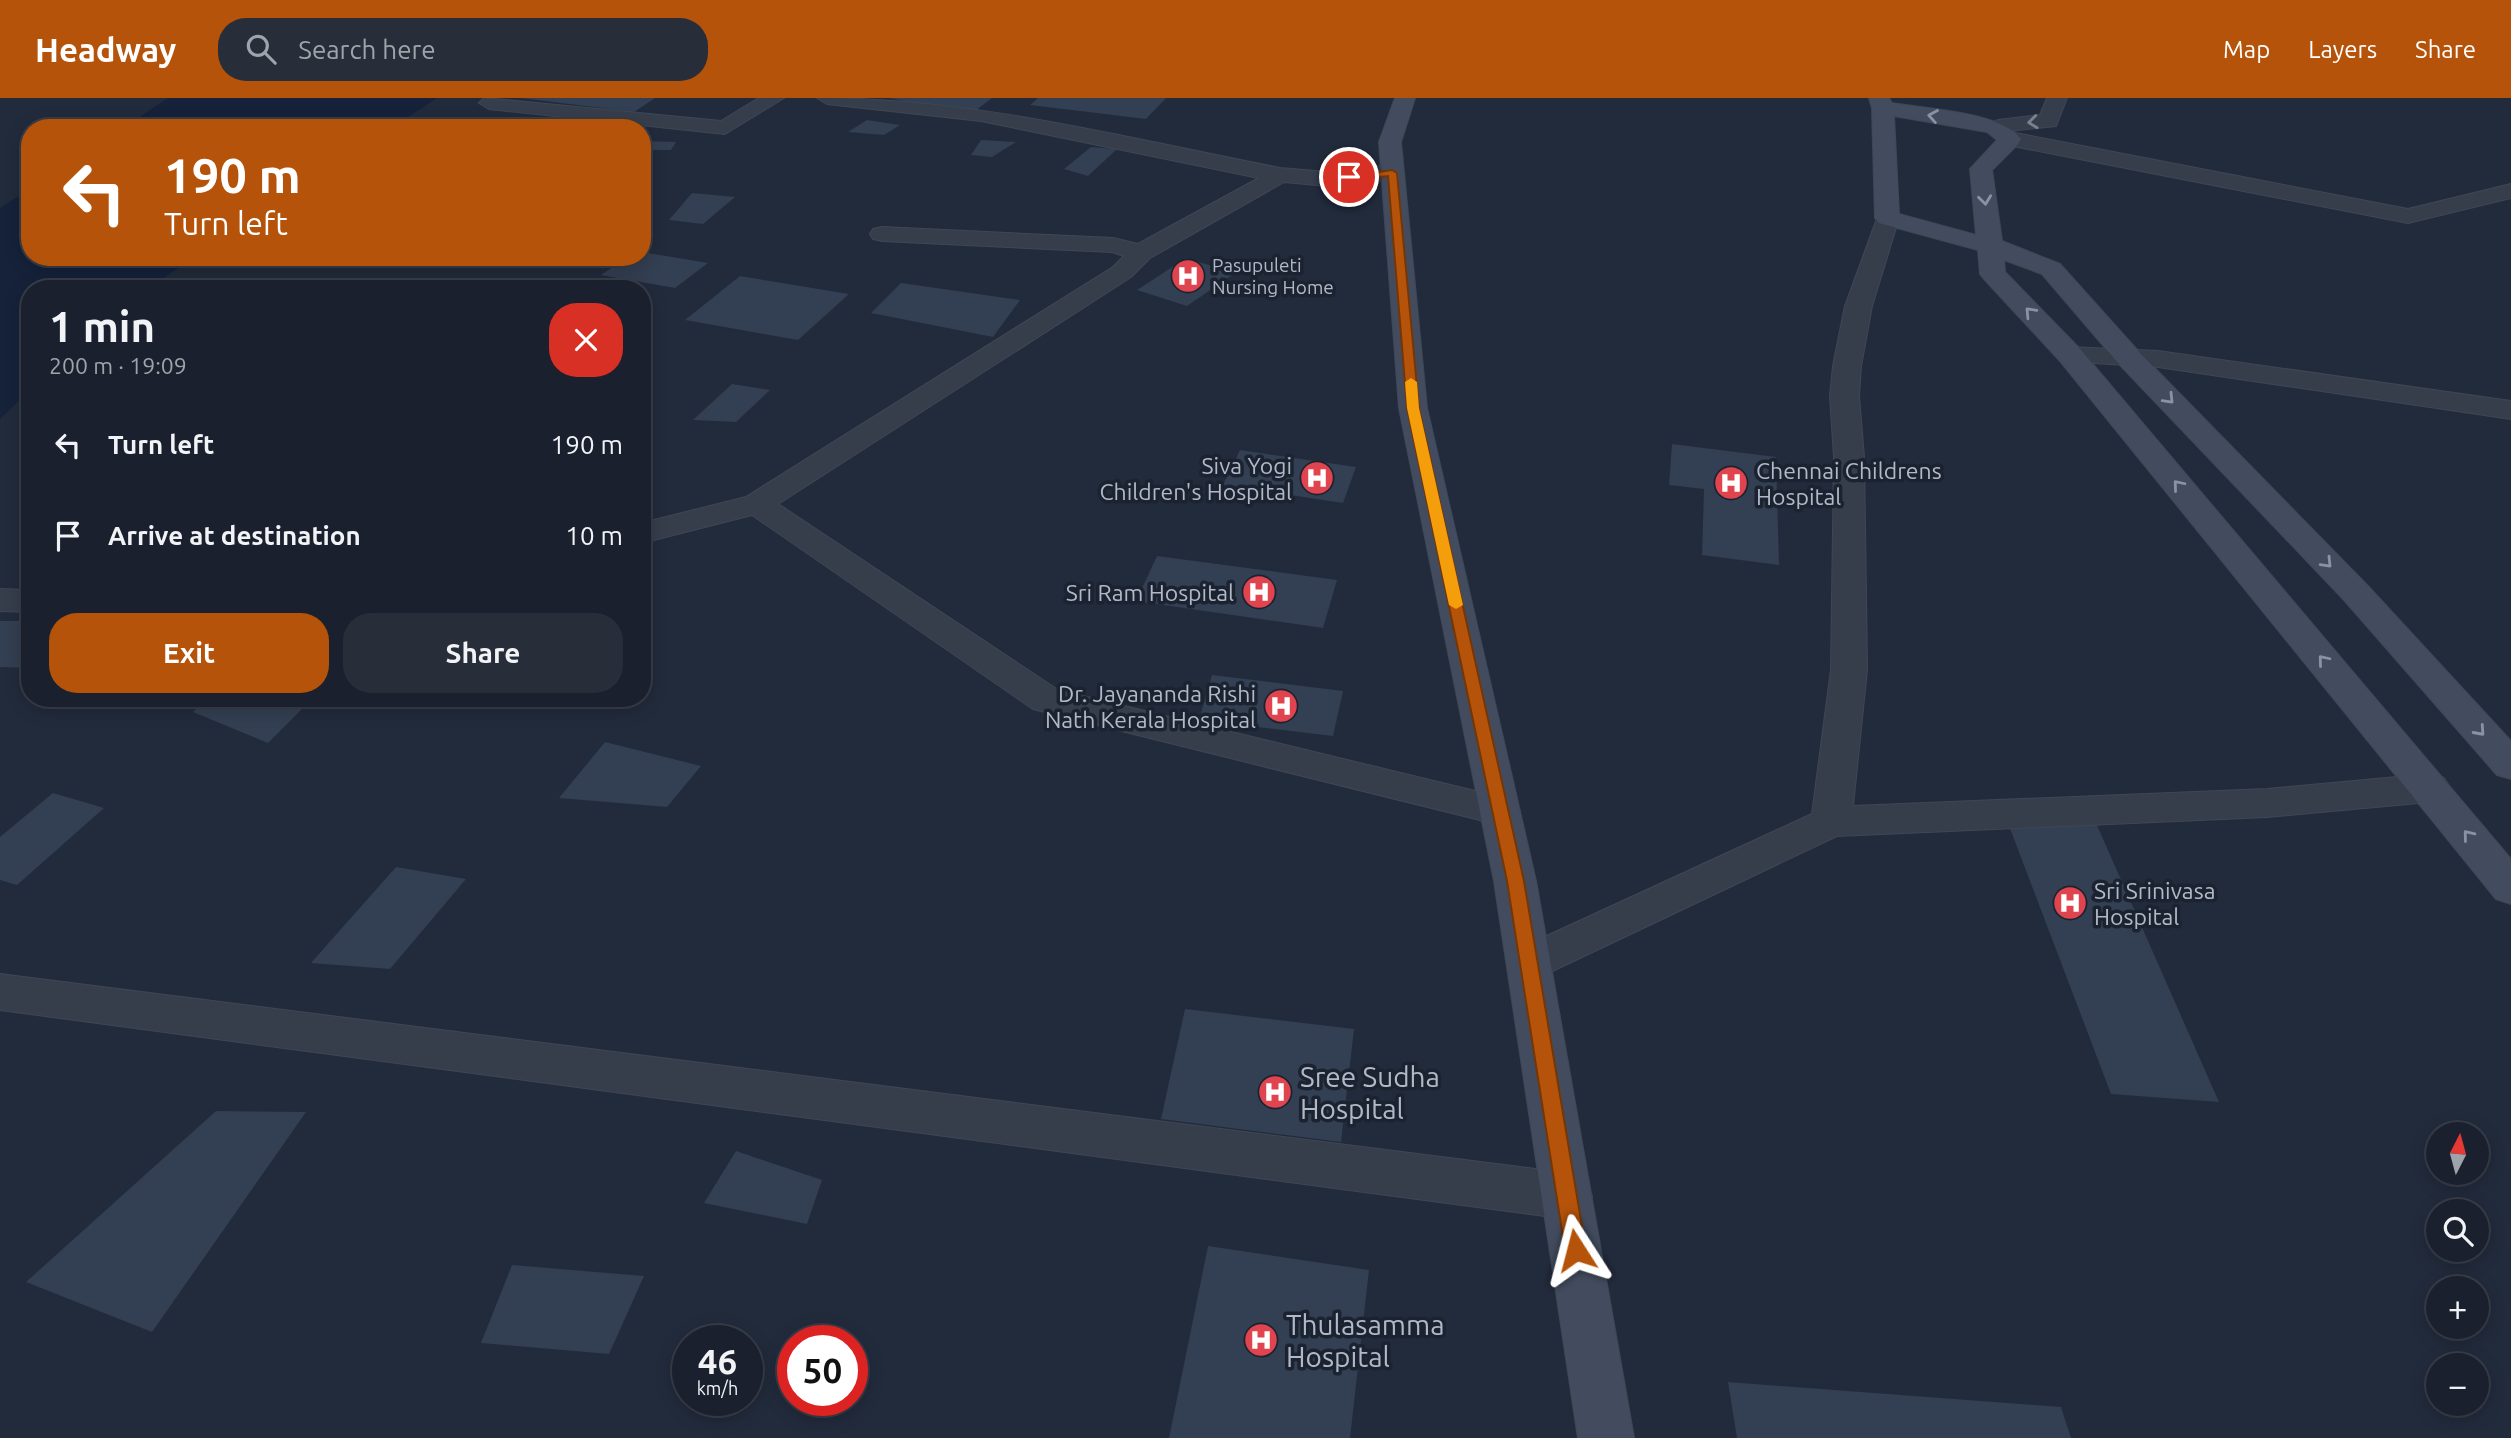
<!DOCTYPE html>
<html lang="en">
<head>
<meta charset="utf-8">
<style>
	body { margin:0; font-family:Ubuntu,sans-serif; background:#272d39; color:#f1f3f6; height:100vh; display:flex; flex-direction:column; font-size:26px; white-space:nowrap }
	* { box-sizing:border-box; margin:0 }
	p { font-size:23px; color:#9fa3aa }
	.icon { flex:none; width:38px; height:38px; fill:none; stroke:currentColor; stroke-width:2; stroke-linecap:round; stroke-linejoin:round }
	.map { position:relative; flex:1; overflow:hidden }
	.panel { position:absolute; left:21px; top:182px; width:630px; height:427px; display:flex; flex-direction:column; background:#1a202d; border-radius:28px; box-shadow:0 4px 18px #0003,0 0 0 2px #383e49 }
	.panel>* { flex:none }
	.top-card { position:absolute; left:21px; top:21px; width:630px; height:147px; border-radius:28px; box-shadow:0 4px 18px #0003,0 0 0 2px #383e49; background:#b45309; color:#fff; overflow:hidden }
	.needle { width:46px; rotate:6deg }
	.controls { position:absolute; left:2426px; top:1024px; display:grid; gap:14px }
	.controls a { display:grid; place-items:center; width:63px; height:63px; border-radius:50%; background:#1a202d; box-shadow:0 4px 18px #0003,0 0 0 2px #383e49; font-size:35px }
	.speed { position:absolute; left:672px; top:1227px; display:flex; gap:14px; font-size:35px; font-weight:700; text-align:center }
	.speed>* { display:grid; place-content:center; width:91px; height:91px; border-radius:50%; background:#1a202d; box-shadow:0 4px 18px #0003,0 0 0 2px #383e49; line-height:1 }
	.speed small { font-size:18px; font-weight:400 }
	.speed .limit { border:10px solid #d22; background:#fff; color:#111 }
	.pin { position:absolute; display:grid; place-items:center; width:60px; height:60px; color:#fff; margin:-30px; border:4px solid #fff; border-radius:50%; box-shadow:0 2px 7px #0007 }
	.me { position:absolute; width:77px; margin:-38px; rotate:351deg; stroke-linejoin:round; filter:drop-shadow(0 0 5px #0008) }
	.turn { display:flex; align-items:center; gap:24px; height:147px; padding:0 28px; font-size:32px }
	.turn .icon { width:91px; height:91px; stroke-width:2.5 }
	.turn b { display:block; font-size:49px; line-height:60px }
	.round { display:grid; place-items:center; flex:none; width:74px; height:74px; border-radius:28px; background:#272d39 }
	.head { display:flex; align-items:center; justify-content:space-between; height:119px; padding:0 28px }
	h1 { font-size:42px; font-weight:700; line-height:52px }
	.button { display:flex; gap:14px; margin-top:auto; padding:14px 28px }
	.button a { flex:1; height:80px; border-radius:28px; background:#b45309; color:#fff; font-size:28px; font-weight:700; line-height:80px; text-align:center }
	.button a+a { background:#272d39; color:#f1f3f6 }
	ul { padding:0; list-style:none }
	li { display:flex; align-items:center; gap:21px; height:91px; padding:0 28px }
	li div { flex:1 }
	li b { display:block; font-size:26px }
	li em { font-style:normal }
	header { display:flex; align-items:center; gap:42px; box-sizing:border-box; height:98px; padding:0 35px; background:#b45309; color:#fff }
	header strong { font-size:33px }
	nav { display:flex; gap:38px; margin-inline-start:auto; font-size:24px }
	.search { width:490px; height:63px; background:#272d39; display:flex; align-items:center; gap:18px; box-sizing:border-box; padding:0 24px; border-radius:28px; color:#9fa3aa; font-size:26px }
	.map>svg:first-child { display:block }
</style>
</head>
<body>
<header>
<strong>Headway</strong>
<div class="search"><svg class="icon" aria-label="search" viewBox="0 0 24 24"><circle cx="10" cy="10" r="6"/><path d="M15 15l6 6"/></svg>Search here</div>
<nav><a>Map</a><a>Layers</a><a>Share</a></nav>
</header>
<div class="map">
<svg width="2511" height="1340" viewBox="0 0 2511 1340">
	<rect width="100%" height="100%" fill="#222b3c"/>
	<g fill="#15223a">
		<path d="M168,0H437L391,30H123Z"/>
		<path d="M30,91V159H195L147,191H30V292L0,321V110Z"/>
	</g>
	<g fill="#333f52">
		<path d="M521,0H655L634,14Z"/>
		<path d="M889,0H992L971,16Z"/>
		<path d="M1038,0H1166L1146,21L1030,7Z"/>
		<path d="M867,22L900,27L884,37L848,34Z"/>
		<path d="M981,42L1016,44L992,59L971,57Z"/>
		<path d="M642,43L676,44L671,52H642Z"/>
		<path d="M1091,49L1117,51L1088,78L1064,71Z"/>
		<path d="M692,95L735,99L703,126L669,122Z"/>
		<path d="M642,154L708,165L675,190L601,177L627,159H642Z"/>
		<path d="M413,159H457L446,165L415,163Z"/>
		<path d="M1186,160L1235,175L1187,208L1137,192Z"/>
		<path d="M740,178L849,196L798,242L685,222Z"/>
		<path d="M901,185L1020,202L993,239L871,215Z"/>
		<path d="M732,286L770,292L736,324L693,322Z"/>
		<path d="M1672,346L1776,359L1779,467L1702,457L1704,391L1669,387Z"/>
		<path d="M1240,352L1356,369L1343,405L1223,387Z"/>
		<path d="M1157,458L1337,482L1323,530L1136,503Z"/>
		<path d="M0,523H30V570L0,569Z"/>
		<path d="M1212,577L1343,593L1333,638L1199,622Z"/>
		<path d="M208,600H313L268,645L193,614Z"/>
		<path d="M605,644L701,668L667,709L559,700Z"/>
		<path d="M53,695L104,710L17,787L0,782V739Z"/>
		<path d="M2006,720L2096,725L2219,1004L2111,996Z"/>
		<path d="M396,769L466,781L390,871L311,865Z"/>
		<path d="M1185,911L1354,931L1341,1044L1161,1021Z"/>
		<path d="M216,1013L306,1014L152,1234L26,1184Z"/>
		<path d="M736,1053L822,1082L807,1126L704,1105Z"/>
		<path d="M1208,1148L1369,1172L1350,1340H1169Z"/>
		<path d="M512,1167L644,1178L609,1256L481,1245Z"/>
		<path d="M1728,1284L2061,1309L2071,1340H1737Z"/>
	</g>
	<g fill="none" stroke-linecap="round" stroke-linejoin="round">
		<g stroke="#3f4755" stroke-width="2">
			<g id="minor">
				<path d="M484,0L721,23L759,0H784L725,36L489,11L479,5Z"/>
				<path d="M817,0C974,0 1127,40 1280,70L1328,74L1392,67L1400,69L1403,74L1392,81L1328,88L1284,84L1150,160L1131,179L778,406L1058,592L1500,699L1514,703L1520,713L1514,723L1500,727L1033,611L752,417L642,445V425L746,399L1113,169L1124,158L1112,154L882,143L873,141L870,136L873,131L882,129L1113,140L1138,146L1259,80L981,23L827,6Z"/>
				<path d="M2047,0H2067L2056,28L1998,34L1987,28L1998,22L2040,17Z"/>
				<path d="M2010,34L2408,111L2511,86V100L2408,125L2002,46L1999,41L2002,36Z"/>
				<path d="M1887,113L1895,115L1899,120L1872,208L1861,268L1859,298L1864,359L1867,572L1853,708L2267,691L2430,676L2444,680L2450,690L2444,700L2430,704L2267,719L1837,738L1544,877L1529,883L1514,877L1507,865L1514,853L1812,716L1831,572L1834,359L1830,298L1833,268L1845,208L1879,115Z"/>
				<path d="M2070,249L2158,253L2511,303V321L2158,269L2060,263L2056,257L2060,251Z"/>
				<path d="M0,491L30,492V514L0,513Z"/>
				<path d="M0,876L1567,1075L1585,1082L1592,1098L1585,1114L1567,1121L0,912Z"/>
			</g>
		</g>
		<g stroke="#3f4755" stroke-width="2">
			<g id="secondary">
				<path d="M1395,0H1415L1401,44L1427,310L1536,783L1634,1340H1578L1494,783L1399,310L1379,44Z"/>
				<path d="M1869,0H1889L1892,5C1924,11 2002,14 2021,41L2018,46L1992,72L2002,143L2060,166L2139,254L2368,488L2511,643V681L2497,677L2344,502L2119,266L2042,176L2004,162L2005,174L2080,251L2511,761V806L2496,801L2060,263L1984,181L1980,176L1978,152L1879,125L1875,120L1872,10ZM1894,18L1987,34L1997,42L1970,71L1976,137L1899,116Z"/>
			</g>
		</g>
		<use href="#minor" fill="#363e4c" fill-rule="evenodd"/>
		<use href="#secondary" fill="#434c5f" fill-rule="evenodd"/>
	</g>
	<defs><path id="oneway-chevron" d="M-2-3.5L2.5 0L-2 3.5" fill="none" stroke-width="1.6" stroke-linecap="round" stroke-linejoin="round" transform="scale(1.75)"/></defs>
	<g stroke="#8a92a3">
		<use href="#oneway-chevron" transform="translate(1933 18) rotate(-170)"/>
		<use href="#oneway-chevron" transform="translate(1985 102) rotate(83)"/>
		<use href="#oneway-chevron" transform="translate(2030 214) rotate(-133)"/>
		<use href="#oneway-chevron" transform="translate(2169 301) rotate(46)"/>
		<use href="#oneway-chevron" transform="translate(2178 387) rotate(-130)"/>
		<use href="#oneway-chevron" transform="translate(2327 465) rotate(46)"/>
		<use href="#oneway-chevron" transform="translate(2323 562) rotate(-130)"/>
		<use href="#oneway-chevron" transform="translate(2480 633) rotate(48)"/>
		<use href="#oneway-chevron" transform="translate(2468 737) rotate(-129)"/>
	</g>
	<use stroke="#7a8190" href="#oneway-chevron" transform="translate(2033 24) rotate(174)"/>
	<path fill="#b45309" stroke="#753606" stroke-width="2" d="M1392,72L1397,75L1419,310L1524,783L1586,1152L1583,1159L1576,1162L1568,1159L1565,1152L1507,783L1407,310L1388,78L1349,82L1345,79Z"/>
	<path fill="#f59e0b" d="M1411,280L1417,284L1419,310L1463,507L1456,511L1449,507L1407,310L1405,284Z"/>
	<defs>
		<g id="hospital-disc" transform="scale(1.75)"><circle r="9.5" fill="#e0444e" stroke="#1b2331"/><path d="M-5-5h3v3.5h4V-5h3V5h-3V1.5h-4V5h-3Z" fill="#fff"/></g>
	</defs>
	<g fill-rule="evenodd">
		<use href="#hospital-disc" x="1188" y="178"/>
		<use href="#hospital-disc" x="1317" y="380"/>
		<use href="#hospital-disc" x="1731" y="385"/>
		<use href="#hospital-disc" x="1259" y="494"/>
		<use href="#hospital-disc" x="1281" y="608"/>
		<use href="#hospital-disc" x="2070" y="805"/>
		<use href="#hospital-disc" x="1275" y="994"/>
		<use href="#hospital-disc" x="1261" y="1242"/>
	</g>
	<g text-anchor="middle" dominant-baseline="central" stroke-width="7" stroke-linejoin="round" paint-order="stroke">
		<g font-size="19" fill="#b1b8c8" stroke="#1b2331" text-anchor="start">
			<text x="1212" y="167">Pasupuleti<tspan x="1212" dy="22">Nursing Home</tspan></text>
		</g>
		<g font-size="23" fill="#b1b8c8" stroke="#1b2331" text-anchor="end">
			<text x="1292" y="367">Siva Yogi<tspan x="1292" dy="26">Children's Hospital</tspan></text>
			<text x="1756" y="372" text-anchor="start">Chennai Childrens<tspan x="1756" dy="26">Hospital</tspan></text>
			<text x="1234" y="494">Sri Ram Hospital</text>
			<text x="1256" y="595">Dr. Jayananda Rishi<tspan x="1256" dy="26">Nath Kerala Hospital</tspan></text>
			<text x="2094" y="792" text-anchor="start">Sri Srinivasa<tspan x="2094" dy="26">Hospital</tspan></text>
		</g>
		<g font-size="28" fill="#b1b8c8" stroke="#1b2331" text-anchor="start">
			<text x="1300" y="978">Sree Sudha<tspan x="1300" dy="32">Hospital</tspan></text>
			<text x="1286" y="1226">Thulasamma<tspan x="1286" dy="32">Hospital</tspan></text>
		</g>
	</g>
</svg>
<div class="controls">
<a><svg class="needle" viewBox="-14 -14 28 28"><path d="M0-13l5 13h-10z" fill="#e53935"/><path d="M0 13l5-13h-10z" fill="#9fa3aa"/></svg></a>
<a><svg class="icon" aria-label="search" viewBox="0 0 24 24"><circle cx="10" cy="10" r="6"/><path d="M15 15l6 6"/></svg></a>
<a>+</a>
<a>−</a>
</div>
<div class="speed"><div>46<small>km/h</small></div><div class="limit">50</div></div>
<div class="pin" style="left:1349px;top:79px;background:#d93025"><svg class="icon" aria-label="arrive" viewBox="0 0 24 24"><path d="M6 21V4h12l-3 4 3 4H6"/></svg></div>
<svg class="me" style="left:1576px;top:1152px" viewBox="-20 -20 40 40"><path d="M0-17L14 15 0 8-14 15z" fill="#b45309" stroke="#fff" stroke-width="4"/></svg>
<div class="top-card">
<div class="turn"><svg class="icon" aria-label="left" viewBox="0 0 24 24"><path d="M17 20v-9H6M10 6l-5 5 5 5"/></svg><div><b>190 m</b>Turn left</div></div>
</div>
<section class="panel">
<div class="head"><div><h1>1 min</h1><p>200 m · 19:09</p></div><a class="round" style="background:#d93025;color:#fff"><svg class="icon" aria-label="close" viewBox="0 0 24 24"><path d="M6 6l12 12M18 6L6 18"/></svg></a></div>
<ul>
<li><svg class="icon" aria-label="left" viewBox="0 0 24 24"><path d="M17 20v-9H6M10 6l-5 5 5 5"/></svg><div><b>Turn left</b></div><em>190 m</em></li>
<li><svg class="icon" aria-label="arrive" viewBox="0 0 24 24"><path d="M6 21V4h12l-3 4 3 4H6"/></svg><div><b>Arrive at destination</b></div><em>10 m</em></li>
</ul>
<div class="button"><a>Exit</a><a>Share</a></div>
</section>
</div>
</body>
</html>
